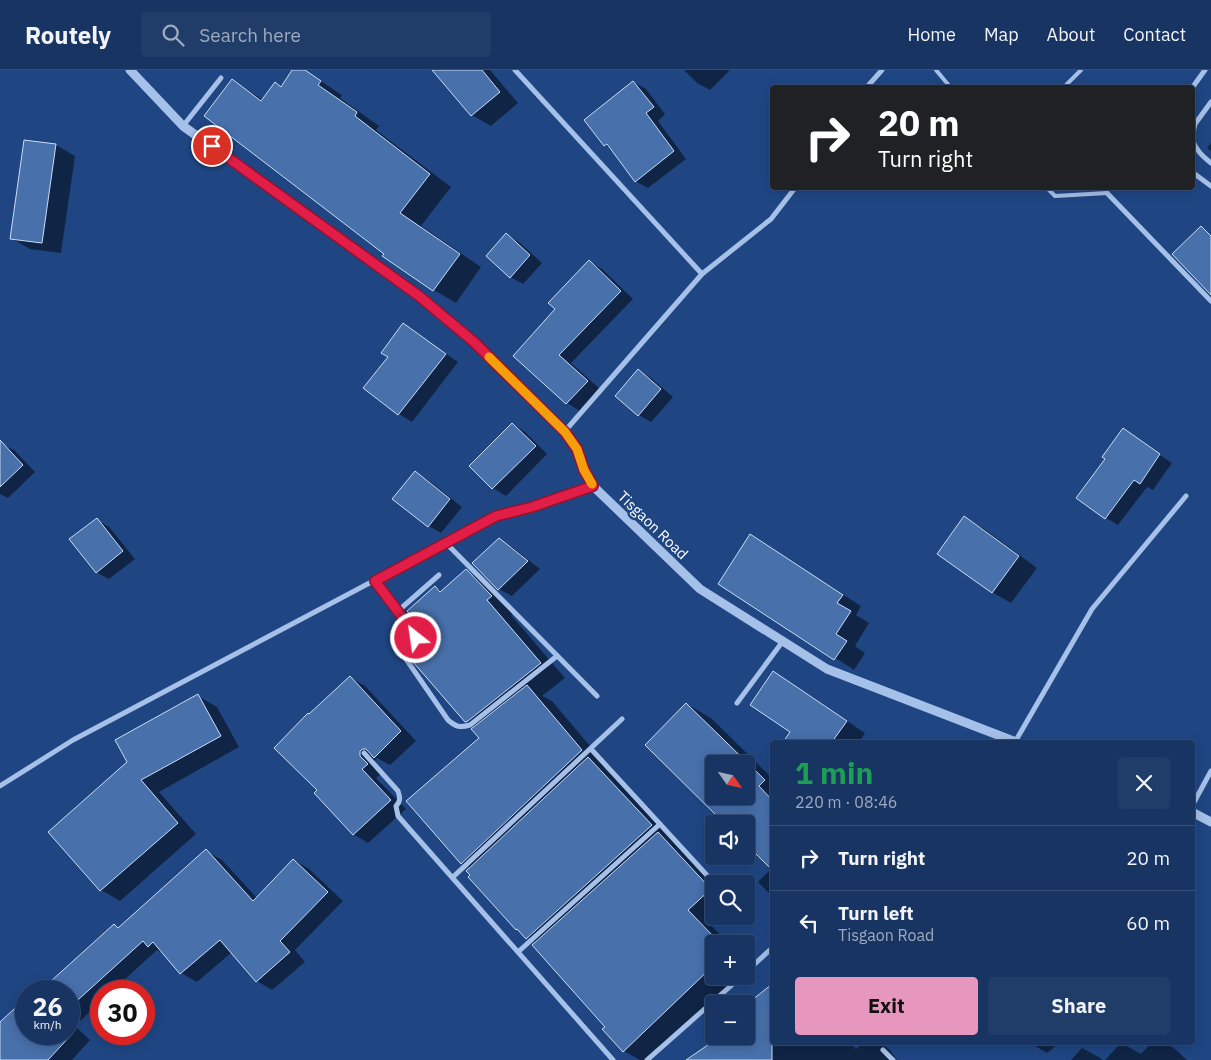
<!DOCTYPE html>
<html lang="en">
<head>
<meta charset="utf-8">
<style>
	body { margin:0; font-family:"IBM Plex Sans",sans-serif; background:#203c68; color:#f1f3f6; height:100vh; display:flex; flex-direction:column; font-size:19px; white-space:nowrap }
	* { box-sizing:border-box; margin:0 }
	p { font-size:16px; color:#9eaabe }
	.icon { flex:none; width:28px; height:28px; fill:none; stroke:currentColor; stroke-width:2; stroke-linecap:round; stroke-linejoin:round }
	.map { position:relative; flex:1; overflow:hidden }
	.drawer { position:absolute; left:770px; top:670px; width:425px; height:305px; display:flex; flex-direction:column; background:#173462; border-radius:5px; box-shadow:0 2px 12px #0003,0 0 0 1px #364f77 }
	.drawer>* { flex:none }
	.banner { position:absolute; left:770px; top:15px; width:425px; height:105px; border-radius:5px; box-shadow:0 2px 12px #0003,0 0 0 1px #364f77; background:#202124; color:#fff; overflow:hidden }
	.needle { width:32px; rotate:124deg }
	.tools { position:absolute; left:705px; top:685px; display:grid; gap:10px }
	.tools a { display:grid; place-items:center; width:50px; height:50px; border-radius:5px; background:#173462; box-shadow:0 2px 12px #0003,0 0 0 1px #364f77; font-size:25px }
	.speed { position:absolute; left:15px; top:910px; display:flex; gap:10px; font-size:25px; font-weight:700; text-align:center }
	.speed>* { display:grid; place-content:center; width:65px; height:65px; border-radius:50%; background:#173462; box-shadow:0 2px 12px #0003,0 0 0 1px #364f77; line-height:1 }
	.speed small { font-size:12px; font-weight:400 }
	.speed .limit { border:8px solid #d22; background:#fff; color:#111 }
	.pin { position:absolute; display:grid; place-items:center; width:42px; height:42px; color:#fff; margin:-21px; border:2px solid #fff; border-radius:50%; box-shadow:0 1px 5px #0007 }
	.me { position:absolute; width:55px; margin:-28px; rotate:330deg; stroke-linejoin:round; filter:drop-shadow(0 0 4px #0008) }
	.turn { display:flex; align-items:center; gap:18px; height:105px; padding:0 25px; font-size:22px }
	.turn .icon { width:65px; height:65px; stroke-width:2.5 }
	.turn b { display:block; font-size:35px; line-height:42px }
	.round { display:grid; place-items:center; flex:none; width:52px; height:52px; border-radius:5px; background:#203c68 }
	.overview { display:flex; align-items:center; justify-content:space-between; height:85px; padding:0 25px }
	h1 { font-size:30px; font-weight:700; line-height:38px; color:#1e9e55 }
	.primary-button { display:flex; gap:10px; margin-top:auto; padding:10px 25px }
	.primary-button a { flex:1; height:58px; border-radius:5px; background:#e797bd; color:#111; font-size:20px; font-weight:700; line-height:58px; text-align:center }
	.primary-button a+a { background:#203c68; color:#f1f3f6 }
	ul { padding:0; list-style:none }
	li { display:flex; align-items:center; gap:15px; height:65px; padding:0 25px; border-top:1px solid #364f77 }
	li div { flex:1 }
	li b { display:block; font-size:19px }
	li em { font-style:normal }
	header { display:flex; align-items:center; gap:30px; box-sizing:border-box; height:70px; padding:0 25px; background:#173462; border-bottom:1px solid #364f77 }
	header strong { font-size:24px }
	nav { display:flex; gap:28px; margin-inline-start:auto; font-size:18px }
	.search { width:350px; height:45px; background:#203c68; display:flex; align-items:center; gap:12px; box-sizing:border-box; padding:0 18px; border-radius:5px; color:#9eaabe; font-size:19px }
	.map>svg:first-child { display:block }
</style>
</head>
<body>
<header>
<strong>Routely</strong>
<div class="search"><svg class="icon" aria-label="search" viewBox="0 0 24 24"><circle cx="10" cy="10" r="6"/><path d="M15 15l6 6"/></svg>Search here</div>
<nav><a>Home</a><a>Map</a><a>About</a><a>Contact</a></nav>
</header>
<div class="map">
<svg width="1211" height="990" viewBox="0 0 1211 990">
	<rect width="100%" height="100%" fill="#1f4683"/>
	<g fill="#0007" fill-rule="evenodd">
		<path d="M294,0H304L342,25L340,28L379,56L376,60L451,117L421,156L481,197L456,233L434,220L384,185L385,183L233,11L263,30L281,18Z"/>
		<path d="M434,0H490L518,33L491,56L472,45Z"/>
		<path d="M684,0H730L710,20L697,13Z"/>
		<path d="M633,12L646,19L665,44L658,51L686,89L648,118L635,111L611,78L605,75Z"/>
		<path d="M25,71L56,75L75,86L61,183L30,179L11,168Z"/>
		<path d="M1211,73V81L1207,78Z"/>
		<path d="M506,165L519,172L542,193L523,214L510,207Z"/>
		<path d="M589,191L602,199L633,229L571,293L600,319L580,341L567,333L515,286L556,239Z"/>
		<path d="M403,254L458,292L412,352L399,344L365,318L389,287Z"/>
		<path d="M638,300L651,308L673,327L651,352L639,345Z"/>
		<path d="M513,354L525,362L547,384L506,426L493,418L471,396Z"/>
		<path d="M1123,360L1172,393L1153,420L1147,417L1118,455L1106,448V389Z"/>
		<path d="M0,373L14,380L35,402L8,428L0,424Z"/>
		<path d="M415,403L428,410L462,437L441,463L429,456Z"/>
		<path d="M965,448L984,459L1037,498L1011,533L992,522Z"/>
		<path d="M97,450L109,457L135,489L109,509L96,502Z"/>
		<path d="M751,466L861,536L856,545L869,553L855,576L865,583L854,600L720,513Z"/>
		<path d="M499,470L512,477L540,499L512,526L499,519Z"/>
		<path d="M466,501L491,515L516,541L511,545L565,608L542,626L552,631L606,695L604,698L613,703L714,814V846H716L709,853L729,874H714V906H737L649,990H640L624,981L607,957L536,873L517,859L472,805L471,798L461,793L481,668L476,657L466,651L437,573L435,517L442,521Z"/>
		<path d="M773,603L792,614L865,663L859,672H794L788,668L792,662Z"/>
		<path d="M350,607L365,616L416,671L390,695L377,688L375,690V695L382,703L376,708L406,739L368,773L353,764L319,720L310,645Z"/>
		<path d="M198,626L217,637L239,677L159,722L196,764L120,831L101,820L50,762L129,693Z"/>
		<path d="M687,634L712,649L772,708V826L758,812L772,798L746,754L647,675ZM714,694H746V726H714Z"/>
		<path d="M206,781L222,790L257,828L294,790L309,799L343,831L295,880L305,892L272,920L257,911L232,882L197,912L181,903L165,885L157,880L112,921H101V931L75,956L90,970L72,990H0V954L26,930V964H69V921H42L115,855L120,858Z"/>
		<path d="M772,915V972H850L856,979L864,972H878L889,979L897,990H688L746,966V936Z"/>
		<path d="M1032,972H1061L1047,983L1035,976Z"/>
		<path d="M1152,972H1164L1175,979L1187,990H1105L1121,973L1141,984Z"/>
		<path d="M1082,978L1102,989V990H1071Z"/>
	</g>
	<g fill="#4870ab" stroke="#cadcf7" fill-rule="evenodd">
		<path d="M292,0H305L321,11L318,15L357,42L355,46L430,104L400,143L460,184L433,221L382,186L384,184L204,46L232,9L261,31L275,12L281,17Z"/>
		<path d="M432,0H482L500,22L471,46Z"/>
		<path d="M633,11L654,37L646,43L674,81L635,112L607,74L604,76L584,50Z"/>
		<path d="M24,70L56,74L42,173L10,169Z"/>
		<path d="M1201,156L1211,166V225L1172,184Z"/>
		<path d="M506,163L530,185L510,208L486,186Z"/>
		<path d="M589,190L621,221L559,285L588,311L566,334L513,286L555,239L548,233Z"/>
		<path d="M403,253L446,284L398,345L363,318L388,287L381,283Z"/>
		<path d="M638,299L661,319L638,346L615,326Z"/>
		<path d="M512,353L536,376L492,419L469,396Z"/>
		<path d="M1123,358L1160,384L1140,414L1134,410L1105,449L1076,428L1105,389L1102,387Z"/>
		<path d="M0,370L23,395L0,417Z"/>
		<path d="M415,401L450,429L428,457L392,429Z"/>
		<path d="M964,446L1019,486L992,523L937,484Z"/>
		<path d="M97,448L123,481L96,503L69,469Z"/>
		<path d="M750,464L843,525L837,533L851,541L836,564L847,571L834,590L718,514Z"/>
		<path d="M499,468L528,491L498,520L472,493Z"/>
		<path d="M466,499L492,526L487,530L541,593L468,651L465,652L413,592L435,573L407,541L435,516L440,522Z"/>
		<path d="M773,601L847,651L832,672H783L790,662L750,635Z"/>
		<path d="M350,606L401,661L374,688L366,679H363L360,681V686L368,694L362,699L391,730L353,765L314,723L317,720L274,678L308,643L309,644Z"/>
		<path d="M527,615L582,680L461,794L406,731L479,668L471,659Z"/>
		<path d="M198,624L221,666L141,710L178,753L100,821L48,762L127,692L115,670Z"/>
		<path d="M686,633L765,710L759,716L772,730V800L746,774V754H725L645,675ZM714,694H746V726H714Z"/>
		<path d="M588,687L652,755L526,869L517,859L516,860L468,807L470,805L466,801Z"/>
		<path d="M658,762L711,819L688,840L714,867V895L623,982L602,959L605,957L532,875Z"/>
		<path d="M206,779L253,831L293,789L328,822L280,871L290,882L256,912L220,870L180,904L153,872L148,877L143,871L69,938V921H40L114,854L118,858Z"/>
		<path d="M772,914V990H686L721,966H746V935Z"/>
		<path d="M26,928V964H72L48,990H0V952Z"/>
	</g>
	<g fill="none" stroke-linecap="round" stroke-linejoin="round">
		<g stroke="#a6c1e9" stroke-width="4">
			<path d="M936,0L951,18"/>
			<path d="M1063,18L1081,0"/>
			<path d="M1047,118L1055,126L1107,123"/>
		</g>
		<g stroke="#a6c1e9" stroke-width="5">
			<path d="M515,0L702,204"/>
			<path d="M866,18L882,0"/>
			<path d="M1192,18L1205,0"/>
			<path d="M183,56L221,8"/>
			<path d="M1192,68L1195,54L1211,32"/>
			<path d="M1192,69C1196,80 1202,86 1211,93"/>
			<path d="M1192,102L1211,116"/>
			<path d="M1107,123L1211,231"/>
			<path d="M565,361L702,204L771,149L795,118"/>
			<path d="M446,473L597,626"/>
			<path d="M375,511L415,563V573L405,584L406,589L448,650C456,657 460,658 470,655L557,586"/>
			<path d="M398,541L439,505"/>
			<path d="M737,633L783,571"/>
			<path d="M1015,672L1092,539L1186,426"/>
			<path d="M591,679L715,814"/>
			<path d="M364,683L398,721C400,727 401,731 396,736L398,746L613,990"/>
			<path d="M0,716L73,670L496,446L532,437L593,416"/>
			<path d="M1192,736L1211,701"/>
			<path d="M453,807L622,649"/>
			<path d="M518,882L660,754"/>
			<path d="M746,902L772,878"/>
			<path d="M883,980L893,990"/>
			<path d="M647,990L742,906"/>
		</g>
		<g stroke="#a6c1e9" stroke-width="9">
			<path d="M130,0L183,56L419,226L474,272L565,361L577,379L584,400L593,416L700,519L827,599L1016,672"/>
			<path d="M1192,742L1211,752"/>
		</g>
	</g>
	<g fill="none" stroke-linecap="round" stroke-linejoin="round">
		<g stroke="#92132f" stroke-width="12">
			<path id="route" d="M212,76L419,226L474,272L565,362L577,379L584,400L593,416L532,437L496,446L375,511L415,564L416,568"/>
		</g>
		<use href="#route" stroke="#e11d48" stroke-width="9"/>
		<path stroke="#f59e0b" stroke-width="9" d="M489,287L565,362L577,379L584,400L592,414"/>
	</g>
	<g text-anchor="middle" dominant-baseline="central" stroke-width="5" stroke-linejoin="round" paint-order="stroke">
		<g font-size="15" fill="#fff" stroke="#1f4683">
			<text transform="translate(653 455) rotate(44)">Tisgaon Road</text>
		</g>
	</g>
</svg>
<div class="tools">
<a><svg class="needle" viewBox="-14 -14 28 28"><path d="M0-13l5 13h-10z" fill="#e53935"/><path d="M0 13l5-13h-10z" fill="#9eaabe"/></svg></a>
<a><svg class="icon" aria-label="sound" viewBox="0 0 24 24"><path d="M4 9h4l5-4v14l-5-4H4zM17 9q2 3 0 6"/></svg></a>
<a><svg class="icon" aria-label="search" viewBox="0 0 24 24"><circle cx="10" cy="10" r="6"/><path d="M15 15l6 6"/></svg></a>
<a>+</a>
<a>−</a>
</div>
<div class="speed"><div>26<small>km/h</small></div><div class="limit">30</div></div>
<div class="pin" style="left:212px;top:76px;background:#d93025"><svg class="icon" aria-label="arrive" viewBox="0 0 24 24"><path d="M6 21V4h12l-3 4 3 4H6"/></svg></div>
<svg class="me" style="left:416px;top:568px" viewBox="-20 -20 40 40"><circle r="17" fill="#e11d48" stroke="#fff" stroke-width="3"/><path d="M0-11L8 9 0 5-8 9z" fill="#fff"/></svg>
<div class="banner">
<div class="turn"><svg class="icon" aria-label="right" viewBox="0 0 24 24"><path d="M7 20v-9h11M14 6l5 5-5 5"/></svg><div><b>20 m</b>Turn right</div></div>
</div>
<section class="drawer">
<div class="overview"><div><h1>1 min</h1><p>220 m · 08:46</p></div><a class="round"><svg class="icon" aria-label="close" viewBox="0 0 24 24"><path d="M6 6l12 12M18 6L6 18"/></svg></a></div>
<ul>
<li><svg class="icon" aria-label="right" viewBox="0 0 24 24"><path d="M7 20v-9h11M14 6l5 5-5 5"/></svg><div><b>Turn right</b></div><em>20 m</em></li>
<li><svg class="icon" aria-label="left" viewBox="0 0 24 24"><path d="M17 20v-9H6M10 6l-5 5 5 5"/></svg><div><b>Turn left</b><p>Tisgaon Road</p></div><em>60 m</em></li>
</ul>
<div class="primary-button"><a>Exit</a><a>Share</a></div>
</section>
</div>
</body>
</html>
